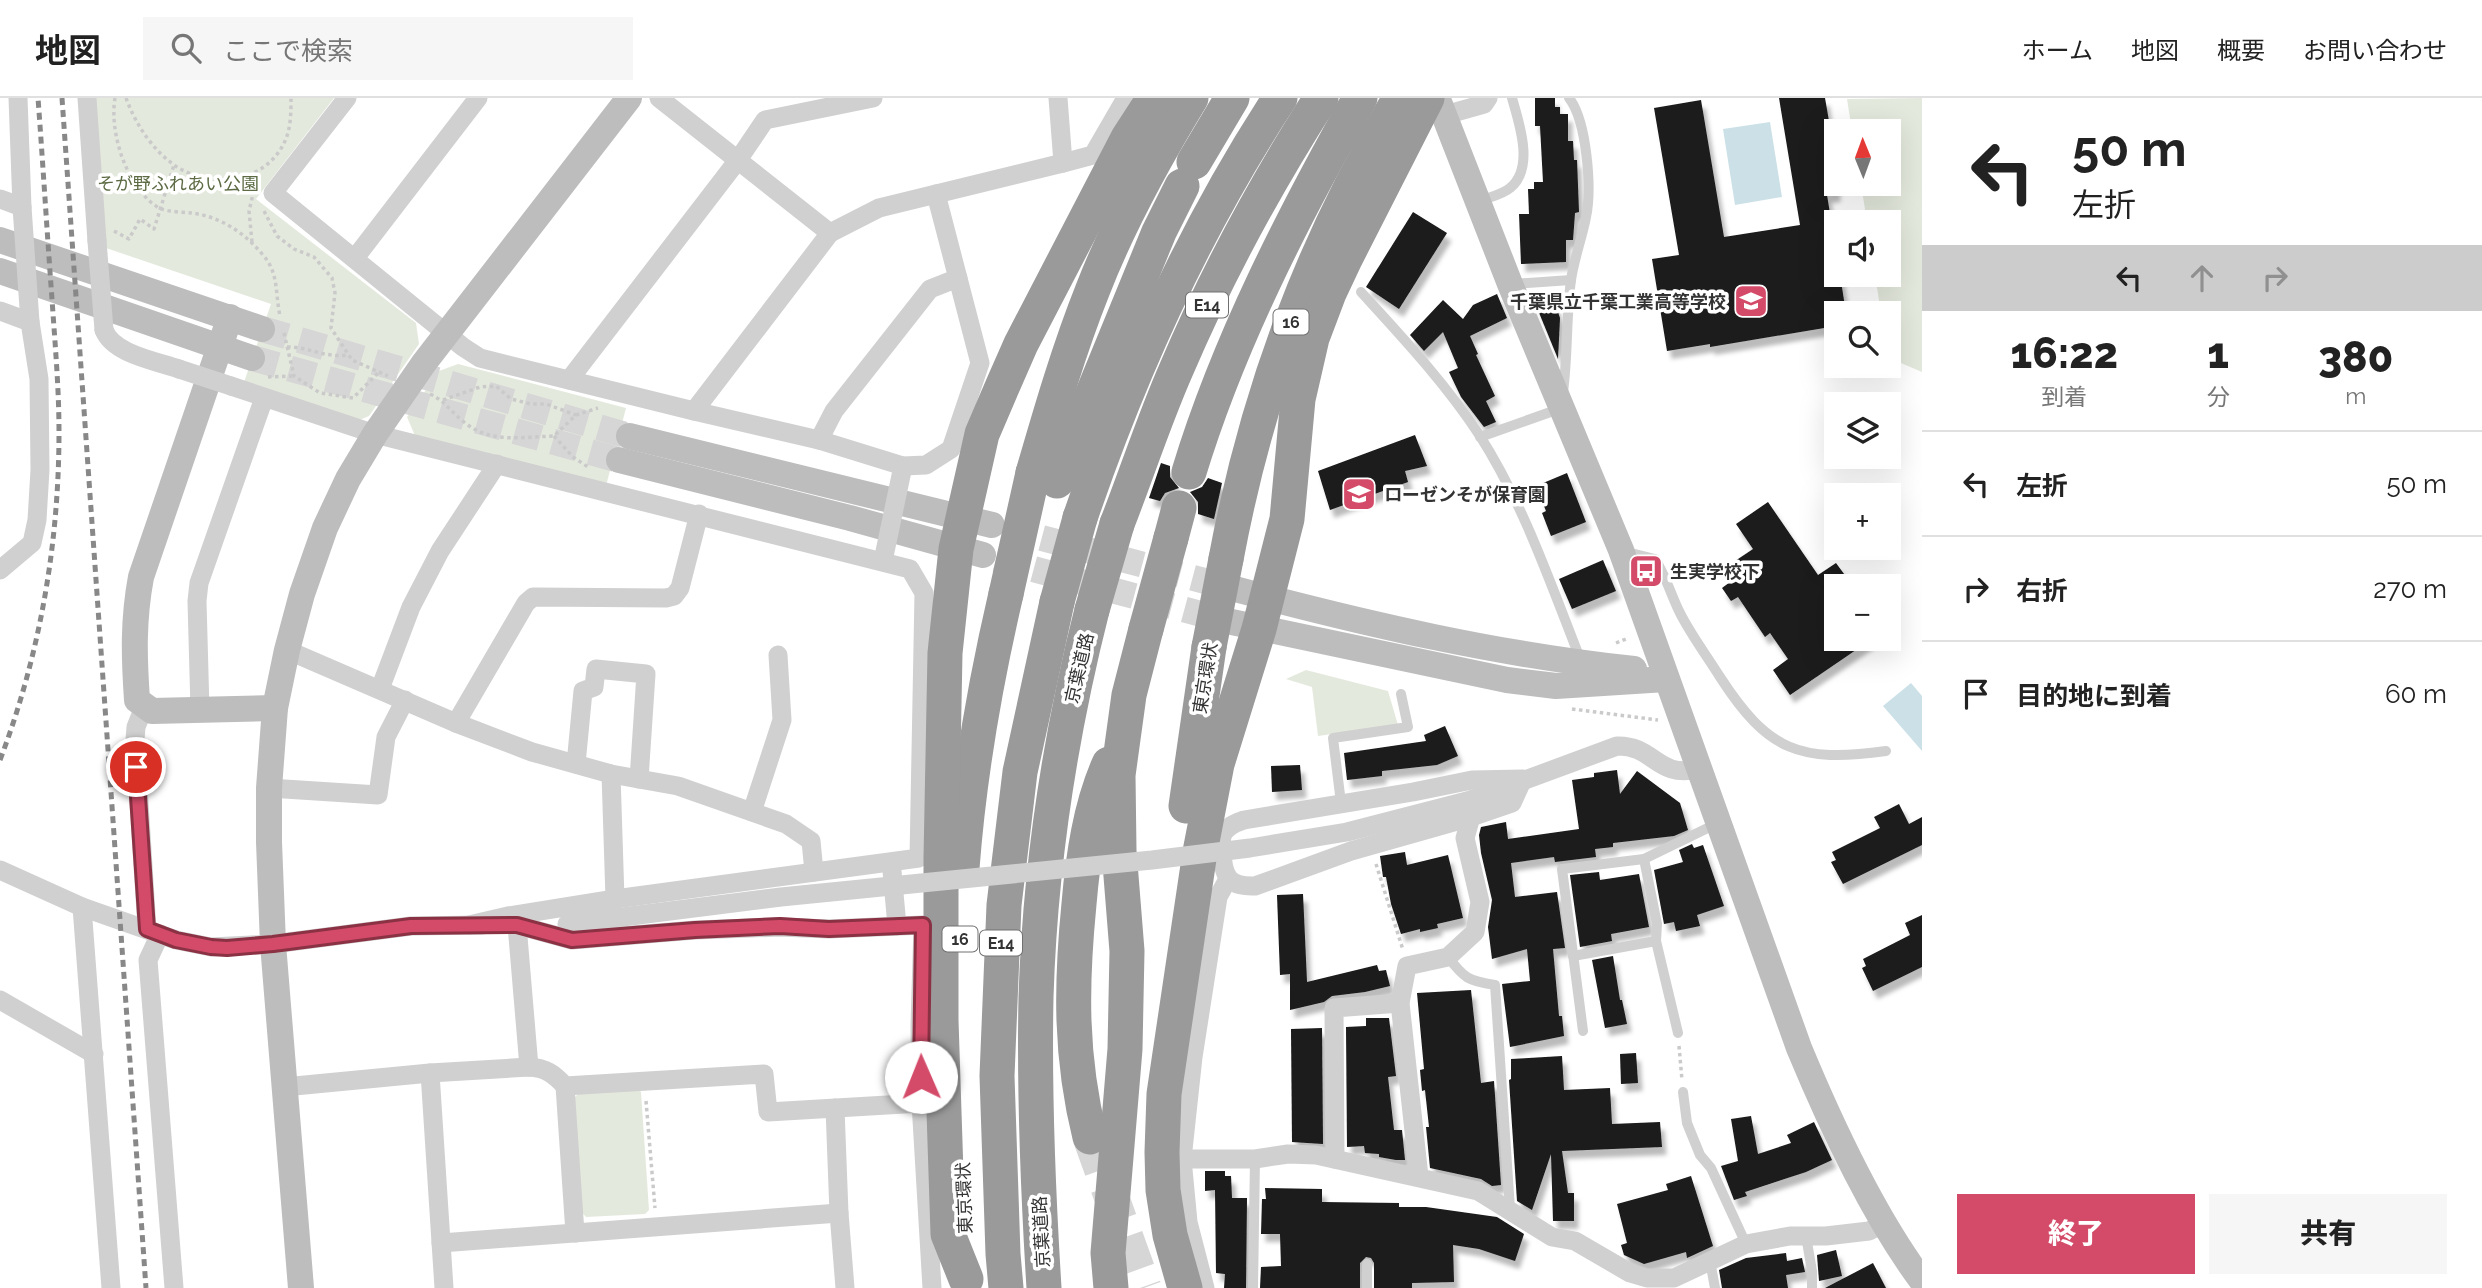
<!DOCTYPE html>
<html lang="ja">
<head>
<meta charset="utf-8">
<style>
	body { margin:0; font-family:Raleway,"Noto Sans JP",sans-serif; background:#f6f6f6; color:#222; height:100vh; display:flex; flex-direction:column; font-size:26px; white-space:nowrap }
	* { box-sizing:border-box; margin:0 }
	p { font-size:23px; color:#767676 }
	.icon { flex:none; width:38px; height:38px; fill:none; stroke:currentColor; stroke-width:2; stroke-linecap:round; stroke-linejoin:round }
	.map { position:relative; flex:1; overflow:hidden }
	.details { display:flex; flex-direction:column; background:#fff; width:560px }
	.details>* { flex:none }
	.top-card { background:#fff; color:#222; overflow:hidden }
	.needle { width:46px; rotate:359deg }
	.controls { position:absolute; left:1824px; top:21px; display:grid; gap:14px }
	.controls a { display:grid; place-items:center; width:77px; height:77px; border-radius:0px; background:#fff; box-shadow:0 7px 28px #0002; font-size:35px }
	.pin { position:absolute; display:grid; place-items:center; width:60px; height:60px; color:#fff; margin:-30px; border:4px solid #fff; border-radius:50%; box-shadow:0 2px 7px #0007 }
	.me { position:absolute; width:77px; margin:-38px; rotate:359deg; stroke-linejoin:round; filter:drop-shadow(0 0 5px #0008) }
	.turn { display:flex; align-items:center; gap:24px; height:147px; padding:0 35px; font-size:32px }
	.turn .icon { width:91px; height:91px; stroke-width:2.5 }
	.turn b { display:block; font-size:49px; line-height:60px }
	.lanes { display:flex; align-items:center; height:66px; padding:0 35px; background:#0003; justify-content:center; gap:35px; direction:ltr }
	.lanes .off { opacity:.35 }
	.eta { display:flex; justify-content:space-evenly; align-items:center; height:119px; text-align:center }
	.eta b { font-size:42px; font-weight:800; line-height:49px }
	.button { display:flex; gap:14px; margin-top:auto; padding:14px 35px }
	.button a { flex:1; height:80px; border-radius:0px; background:#d44b69; color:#fff; font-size:28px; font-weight:800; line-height:80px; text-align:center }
	.button a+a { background:#f6f6f6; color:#222 }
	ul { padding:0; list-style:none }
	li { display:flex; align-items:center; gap:21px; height:105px; padding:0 35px; border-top:2px solid #e0e0e0 }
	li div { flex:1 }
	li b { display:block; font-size:26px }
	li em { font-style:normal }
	header { display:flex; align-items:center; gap:42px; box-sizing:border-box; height:98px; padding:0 35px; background:#fff; border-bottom:2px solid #e0e0e0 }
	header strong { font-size:33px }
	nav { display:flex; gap:38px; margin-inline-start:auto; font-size:24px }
	.search { width:490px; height:63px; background:#f6f6f6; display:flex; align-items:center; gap:18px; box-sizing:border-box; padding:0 24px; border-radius:0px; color:#767676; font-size:26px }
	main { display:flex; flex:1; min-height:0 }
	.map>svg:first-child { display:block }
</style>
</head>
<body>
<header>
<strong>地図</strong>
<div class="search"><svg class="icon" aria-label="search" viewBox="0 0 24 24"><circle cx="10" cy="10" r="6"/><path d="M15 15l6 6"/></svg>ここで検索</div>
<nav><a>ホーム</a><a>地図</a><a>概要</a><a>お問い合わせ</a></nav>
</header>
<main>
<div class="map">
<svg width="1922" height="1190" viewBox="0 0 1922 1190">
	<defs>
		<filter id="shadow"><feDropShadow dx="4.5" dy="8" stdDeviation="2" flood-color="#0004"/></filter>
	</defs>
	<rect width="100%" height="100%" fill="#fff"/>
	<g fill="#e4e9dd">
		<path d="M91,0H334L256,101L416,225L419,246L369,318L355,324L243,287L271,206L103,149Z"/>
		<path d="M1922,0V274L1889,260L1888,215H1881L1875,177H1888V124H1867L1861,86H1888V33H1852L1847,1Z"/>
		<path d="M458,266L626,310L606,388L416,340L407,319L439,273Z"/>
		<path d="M1306,572L1388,593L1398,627L1318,638L1312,589L1286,581Z"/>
		<path d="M638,991L641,994L649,1112L645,1116L586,1119L580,1112L573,1001L578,996Z"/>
	</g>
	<g fill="#cce1e7">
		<path d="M1770,24L1782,99L1735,107L1723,31Z"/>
		<path d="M1911,585L1922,598V653L1883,608Z"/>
	</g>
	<g fill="#1a1a1a" filter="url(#shadow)">
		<path d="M1535,0H1555V9H1560V16H1568V43H1573L1574,62H1577L1579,114L1575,115L1573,142H1566V164L1521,166L1519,116H1529L1528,91H1534V84H1543L1540,28H1535Z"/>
		<path d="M1779,0H1825L1836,64V96L1827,97L1836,153V177H1840L1846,215H1836V228L1710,249V246L1667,253L1652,161L1679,157L1654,10L1701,2L1724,139L1800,127Z"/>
		<path d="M1413,114L1447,135L1399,211L1366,189Z"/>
		<path d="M1551,194L1560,220L1558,261L1533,200Z"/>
		<path d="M1497,196L1507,220L1470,238L1478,256L1476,257L1495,298L1486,303L1496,324L1484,329L1461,299L1449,274L1458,270L1443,234L1424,253L1410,237L1443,202L1463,221L1473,207Z"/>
		<path d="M1415,337L1427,368L1405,373L1408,384L1330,412L1318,373Z"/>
		<path d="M1161,365L1170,368V379L1179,390L1165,395L1160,403L1149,400Z"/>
		<path d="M1567,375L1586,424L1551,438L1542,415L1546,413L1536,388Z"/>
		<path d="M1208,380L1222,385L1214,421L1198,416V404L1190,394L1202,389Z"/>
		<path d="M1768,404L1818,477L1836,465L1847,480L1836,488V541H1872L1790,597L1773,572L1788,561L1770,535L1765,539L1738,499L1731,503L1722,490L1734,481L1726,469L1753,451L1736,426Z"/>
		<path d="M1603,462L1616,493L1572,511L1559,481Z"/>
		<path d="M1445,628L1458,658L1437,667L1382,673V678L1347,682L1344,655L1426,643L1424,637Z"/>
		<path d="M1300,667L1302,692L1272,694L1271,668Z"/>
		<path d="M1617,672L1620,696L1637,673L1680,705L1688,732L1674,738L1613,745V749L1595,751L1596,759L1555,764L1554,759L1511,765L1515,799L1557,794L1565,850L1553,851L1559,918H1562L1564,938L1510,949L1502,886L1530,883L1527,851L1492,861L1488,829L1492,802L1481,755L1479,737L1481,729L1506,724L1508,741L1579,731L1572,682L1594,679V675Z"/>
		<path d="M1899,706L1909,726L1922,719V747L1843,786L1831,764L1836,762L1832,754L1880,730L1874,719Z"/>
		<path d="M1692,746L1694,750L1703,747L1724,808L1697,817L1700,828L1676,833L1674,824L1664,826L1654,772L1683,764L1679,752Z"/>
		<path d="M1405,754L1407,767L1448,757L1463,820L1437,826L1438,830L1420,834V831L1401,836L1391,806L1386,779H1383L1380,758Z"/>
		<path d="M1599,774L1600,782L1639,776L1649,829L1611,836L1612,843L1580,849L1570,777Z"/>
		<path d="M1303,796L1307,884L1377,867L1379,873L1386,872L1390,888L1365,894L1332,898L1324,904L1290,912V876L1280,877L1277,797Z"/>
		<path d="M1922,817V869L1873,893L1862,870L1866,868L1863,861L1910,837L1905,825Z"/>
		<path d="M1613,858L1620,902H1622L1627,926L1605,930L1592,862Z"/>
		<path d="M1471,892L1481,985L1494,983L1501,1087L1492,1088L1481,1081L1430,1070L1426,1029H1429L1425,992L1422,993L1420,972L1424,971L1417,895Z"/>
		<path d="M1366,920H1389L1396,978L1388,979L1394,1032H1402L1405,1062H1396L1379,1059V1056L1365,1055L1364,1048L1347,1049L1346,929L1366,928Z"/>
		<path d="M1322,930L1323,1046L1292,1044L1291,931Z"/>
		<path d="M1636,955L1638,985L1621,986L1620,956Z"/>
		<path d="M1562,958L1564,992L1610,990L1612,1026L1660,1024L1662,1049L1562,1053L1568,1095H1574V1123H1553L1551,1056L1532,1112L1517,1103L1509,982L1511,981V961Z"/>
		<path d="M1751,1018L1758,1056L1791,1045L1787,1037L1814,1024L1832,1062L1806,1074L1745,1094L1747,1098L1734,1102L1721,1068L1738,1063L1731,1021Z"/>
		<path d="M1205,1073H1225V1078H1231L1232,1100H1247L1246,1190H1224L1225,1176L1216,1175L1215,1092L1205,1093Z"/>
		<path d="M1691,1078L1713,1148L1687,1160L1686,1154L1644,1166L1624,1157L1621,1147L1627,1145L1617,1106L1668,1092L1666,1086Z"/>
		<path d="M1265,1090L1322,1091V1104L1399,1105V1109H1426L1497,1119L1524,1136L1515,1163L1479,1151L1453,1147L1454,1184L1412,1185V1190H1374V1165L1371,1160L1366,1159L1360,1165V1190H1260L1261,1169L1281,1168L1280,1136H1261L1262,1101H1266Z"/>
		<path d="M1836,1152L1842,1178L1819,1183L1817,1157Z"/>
		<path d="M1786,1155L1787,1163L1802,1160L1805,1174L1786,1177L1788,1190H1722L1719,1172L1746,1160Z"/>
		<path d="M1873,1165L1886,1190H1825Z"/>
	</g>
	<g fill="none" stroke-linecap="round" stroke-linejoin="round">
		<g stroke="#d6d6d6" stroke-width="26" stroke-dasharray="26 13" stroke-linecap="butt">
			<path d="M262,231L629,338"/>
			<path d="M252,260L619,362"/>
			<path d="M1004,430L1235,491"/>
			<path d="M996,461L1227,523"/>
		</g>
		<path stroke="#d6d6d6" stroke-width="35" stroke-dasharray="35 18" stroke-linecap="butt" d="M1090,1039L1144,1190"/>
		<g stroke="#cacaca" stroke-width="3.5" stroke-dasharray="3.5 3.5" stroke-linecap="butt">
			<path d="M115,0C109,35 127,91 159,110C167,114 182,114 191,115C219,118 244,134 263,157C279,175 275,195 280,218"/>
			<path d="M126,0C136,27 153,53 177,69C213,91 266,85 285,43C291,30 291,14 291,0"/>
			<path d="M245,79L253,94"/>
			<path d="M264,113L277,138L294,151L314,159L332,180L335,195L331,230L352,262L388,278"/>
			<path d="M114,133L129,141L140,121L154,131L174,67"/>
			<path d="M252,144L249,113L253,96"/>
			<path d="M284,235L294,278L320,295L353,300L379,274"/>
			<path d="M287,249C310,249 324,260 347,257"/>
			<path d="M268,279L294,278"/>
			<path d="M430,296C445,303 451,314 464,324C490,346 523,339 554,338L576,317L598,310"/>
			<path d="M443,302L480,289L496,288L511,301L531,306H546L576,317"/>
			<path d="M554,338L573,359L588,369"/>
			<path d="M1616,545L1626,541"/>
			<path d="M1572,611L1658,622"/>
			<path d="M1376,766L1403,852"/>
			<path d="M1679,948L1682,982"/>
			<path d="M646,1003L655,1110"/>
		</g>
		<g stroke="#d0d0d0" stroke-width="10">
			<path d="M1479,103C1489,99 1502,97 1510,90C1535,70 1519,25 1512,0"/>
			<path d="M1513,186L1571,182"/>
			<path d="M1361,194C1403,240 1446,286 1480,338C1524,407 1551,487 1581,563"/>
			<path d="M1563,294C1568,257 1566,219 1571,182C1574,161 1582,140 1586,119C1592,91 1587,23 1569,0"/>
			<path d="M1480,339L1559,311"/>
			<path d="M1623,453L1655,461C1666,478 1671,497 1680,515C1691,537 1707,558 1720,579C1768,653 1799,665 1886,653"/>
			<path d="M1341,705L1333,640L1408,629L1401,596"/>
			<path d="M1644,761L1657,826L1656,843L1678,935"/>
			<path d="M1573,858L1656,843"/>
			<path d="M1448,859C1464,880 1468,883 1495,887L1510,1111"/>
			<path d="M1583,933L1562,771L1644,761L1718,725"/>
			<path d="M1683,994L1687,1025L1700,1057L1711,1070L1746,1146"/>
			<path d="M1806,1138L1812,1173V1190"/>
			<path d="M1710,1163L1715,1190"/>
			<path d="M1367,1166V1190"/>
			<path d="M1253,1190L1255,1061"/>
		</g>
		<g stroke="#d0d0d0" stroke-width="19">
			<path d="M87,0L97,143"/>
			<path d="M347,0L273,95L463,249L480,260L694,313L830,135L659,0"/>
			<path d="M1445,17L1484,6L1488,0"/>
			<path d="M1063,65L1093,57L1126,0"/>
			<path d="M0,101L22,109L18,0"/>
			<path d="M830,135L879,110L1063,65L1058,0"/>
			<path d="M355,160L478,0"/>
			<path d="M0,213L30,224L39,281L40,372L37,422L32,445L0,472"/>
			<path d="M104,232C113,256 156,263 179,271"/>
			<path d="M569,282L738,62L765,22L873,0"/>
			<path d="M231,288L375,336L910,471L924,495L919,760L615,801L508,818L469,827"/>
			<path d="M694,313L819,342L903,368L926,367L951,351L980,265L936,96"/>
			<path d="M819,342L834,313L930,191L958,180"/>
			<path d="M287,552L456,625L532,654L611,676L678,688L786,726L811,743L814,774"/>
			<path d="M380,591L411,509L440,453L497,366"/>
			<path d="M144,609L136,629L135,642L147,831"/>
			<path d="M200,612L197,503L199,485L264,300"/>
			<path d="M456,625L526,505L533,499L666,500L674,498L680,490L699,416"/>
			<path d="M576,666L583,593L594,589L596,571L646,576L639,681"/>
			<path d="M611,676L615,801"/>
			<path d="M1523,681L1512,705L1471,719L1351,753L1255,788C1229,789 1223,779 1222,754C1222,750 1221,742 1222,738C1226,728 1236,725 1244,722L1413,694L1472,682Z"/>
			<path d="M269,690L378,697L386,639L405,602"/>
			<path d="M1471,702L1617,648C1654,647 1657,681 1698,671"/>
			<path d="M752,714L782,622L778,557"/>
			<path d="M0,772L82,809L176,842L211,849L273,846L411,828L482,827"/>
			<path d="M892,773L897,828"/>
			<path d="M82,809L111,1190"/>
			<path d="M160,836L148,862L174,1190"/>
			<path d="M0,902L94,956"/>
			<path d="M529,969L517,827L572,842L695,832L780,829L829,831L923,827L920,928L921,1005"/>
			<path d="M430,975L444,1190"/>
			<path d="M565,988L575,1135"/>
			<path d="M284,989L430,975L529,969C546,970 554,976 565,988L764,976L768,1014L921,1005L932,1190"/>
			<path d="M835,1010L839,1115L845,1190"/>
			<path d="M1182,1061H1255L1288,1056L1316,1057L1478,1093L1552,1139L1575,1143L1630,1175L1647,1180H1674L1746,1146L1790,1138H1826L1869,1133L1885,1125"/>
			<path d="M1335,1061L1334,910L1400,905"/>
			<path d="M1419,1079L1400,905L1407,868L1448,859L1475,834L1480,804L1465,740L1471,719"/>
			<path d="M441,1145L839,1115"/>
			<path d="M1205,1190L1188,1124L1182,1061L1193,959L1218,799L1228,781"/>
		</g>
		<g stroke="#bdbdbd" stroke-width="26">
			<path d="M1439,4L1510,186L1621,452L1799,950C1831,1027 1872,1116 1922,1183"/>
			<path d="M0,142L262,231"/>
			<path d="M0,173L252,260"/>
			<path d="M230,219L141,479C133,522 134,558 137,602L152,613L275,610"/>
			<path d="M629,338L992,427"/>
			<path d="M619,362L850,420L983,457"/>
			<path d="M1235,491C1366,526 1500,557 1634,571"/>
			<path d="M1227,523L1507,582L1556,588L1666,581"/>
			<path d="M301,1190L273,846L269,744V690L275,610L287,552L302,496L325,430L348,381L375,336L424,265L629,0"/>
		</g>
		<g stroke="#9a9a9a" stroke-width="35">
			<path d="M1194,64L1232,0"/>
			<path d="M1189,374C1229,243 1293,119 1360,0"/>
			<path d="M1033,375C1051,313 1069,251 1093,191C1119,124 1154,61 1191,0"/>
			<path d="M1057,383L1159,134L1182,88"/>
			<path d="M1080,420C1130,273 1194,131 1280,0"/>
			<path d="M1117,426C1137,375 1154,322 1176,272C1216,178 1266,86 1321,0"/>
			<path d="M1171,440L1179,410"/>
			<path d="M1226,461C1257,295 1313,145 1400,0"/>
			<path d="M1186,708L1209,549"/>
			<path d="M962,770C969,678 985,586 1006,496"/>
			<path d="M1090,1039C1070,959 1071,887 1079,806C1083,759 1090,709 1109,666"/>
			<path d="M966,1181L948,1136L941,922V760L945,555L956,451L982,336L1003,287L1021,246L1128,40L1154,0"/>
			<path d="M1006,1190L1003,1156L997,978L1004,807L1020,674L1057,504"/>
			<path d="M1044,1190C1038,1093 1034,996 1036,899C1040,769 1060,638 1092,512"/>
			<path d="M1111,1190L1108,1155L1125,951L1127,853L1119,753L1118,677L1129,597L1146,531"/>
			<path d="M1185,1190L1170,1137L1163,1092L1162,1054L1164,996L1200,754L1217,666L1259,531L1287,421L1298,301L1312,240L1329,195L1345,161L1427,0"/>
		</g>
		<g stroke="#888" stroke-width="5" stroke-dasharray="7 5" stroke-linecap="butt">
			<path d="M62,0L146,1190"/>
			<path d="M0,662C40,557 59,445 59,334C59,290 55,246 52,201C47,134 43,67 38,0"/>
		</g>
		<g stroke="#d0d0d0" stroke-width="19">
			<path d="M22,109L30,224"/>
			<path d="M97,143L104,232"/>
			<path d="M179,271L231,288"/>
			<path d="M883,463L903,368"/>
			<path d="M567,826L781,799L1152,762L1250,750L1347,734L1471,702"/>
		</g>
		<g stroke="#9a9a9a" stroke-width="35">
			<path d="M1006,496L1033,375"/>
			<path d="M1057,504L1080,420"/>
			<path d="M1092,512L1117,426"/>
			<path d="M1146,531L1171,440"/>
			<path d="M1209,549L1226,461"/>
		</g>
	</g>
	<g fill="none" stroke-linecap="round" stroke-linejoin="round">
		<g stroke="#8a3144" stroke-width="18">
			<path id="route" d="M136,669L147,831L176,842L211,849L227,850L273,846L411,828L517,827L572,842L695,832L780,828L829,831L923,827L921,979"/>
		</g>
		<use href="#route" stroke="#d44b69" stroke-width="12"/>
	</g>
	<defs>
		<g id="school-square" transform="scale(1.75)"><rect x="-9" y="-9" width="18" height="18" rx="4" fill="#d44b69" stroke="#fff"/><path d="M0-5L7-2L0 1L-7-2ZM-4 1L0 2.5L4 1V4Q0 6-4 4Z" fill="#fff"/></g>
		<g id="bus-square" transform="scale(1.75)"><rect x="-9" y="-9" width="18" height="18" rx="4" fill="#d44b69" stroke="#fff"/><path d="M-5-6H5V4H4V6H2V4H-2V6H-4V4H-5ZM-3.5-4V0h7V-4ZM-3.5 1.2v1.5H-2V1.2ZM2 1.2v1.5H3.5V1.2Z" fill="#fff"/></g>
	</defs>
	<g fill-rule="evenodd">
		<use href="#school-square" x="1751" y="203"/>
		<use href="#school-square" x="1359" y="396"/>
		<use href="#bus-square" x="1646" y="473"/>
	</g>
	<g text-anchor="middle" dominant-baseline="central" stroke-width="7" stroke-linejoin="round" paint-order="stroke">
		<g fill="#fff" stroke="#707070" stroke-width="2">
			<rect x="1186" y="194.5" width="42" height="25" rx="5"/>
			<rect x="1273.5" y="211.5" width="35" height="25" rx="5"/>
			<rect x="942.5" y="828.5" width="35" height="25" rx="5"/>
			<rect x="980" y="832.5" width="42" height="25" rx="5"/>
		</g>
		<g font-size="16" font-weight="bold" fill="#333">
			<text x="1207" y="207">E14</text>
			<text x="1291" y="224">16</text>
			<text x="960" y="841">16</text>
			<text x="1001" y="845">E14</text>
		</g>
		<g font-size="18" fill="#5c6b44" stroke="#fff">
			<text x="178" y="85">そが野ふれあい公園</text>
		</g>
		<g font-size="18" font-weight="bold" fill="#333" stroke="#fff" text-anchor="start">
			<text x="1726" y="203" text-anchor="end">千葉県立千葉工業高等学校</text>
			<text x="1384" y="396">ローゼンそが保育園</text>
			<text x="1670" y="473">生実学校下</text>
		</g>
		<g font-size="18" fill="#333" stroke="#fff">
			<text transform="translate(1079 570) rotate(-77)">京葉道路</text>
			<text transform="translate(1205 580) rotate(-81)">東京環状</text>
			<text transform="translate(964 1100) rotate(-92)">東京環状</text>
			<text transform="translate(1041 1134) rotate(-93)">京葉道路</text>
		</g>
	</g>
</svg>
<div class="controls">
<a><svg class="needle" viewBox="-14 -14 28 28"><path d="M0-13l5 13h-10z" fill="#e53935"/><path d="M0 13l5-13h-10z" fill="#767676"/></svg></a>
<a><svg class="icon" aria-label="sound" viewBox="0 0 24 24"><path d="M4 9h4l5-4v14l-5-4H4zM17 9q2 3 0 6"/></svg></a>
<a><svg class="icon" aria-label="search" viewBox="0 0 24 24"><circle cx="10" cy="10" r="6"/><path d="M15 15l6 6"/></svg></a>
<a><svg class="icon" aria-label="layers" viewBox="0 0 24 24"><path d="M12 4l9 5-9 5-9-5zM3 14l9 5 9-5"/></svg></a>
<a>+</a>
<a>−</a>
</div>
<div class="pin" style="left:136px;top:669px;background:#d93025"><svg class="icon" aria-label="arrive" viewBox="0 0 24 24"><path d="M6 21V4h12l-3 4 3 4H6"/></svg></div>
<svg class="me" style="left:921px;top:979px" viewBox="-20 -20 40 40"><circle r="19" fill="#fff"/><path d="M0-13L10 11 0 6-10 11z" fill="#d44b69"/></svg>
</div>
<section class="details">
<div class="top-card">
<div class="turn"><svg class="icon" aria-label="left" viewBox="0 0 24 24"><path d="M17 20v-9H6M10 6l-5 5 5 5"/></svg><div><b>50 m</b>左折</div></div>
<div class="lanes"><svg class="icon" aria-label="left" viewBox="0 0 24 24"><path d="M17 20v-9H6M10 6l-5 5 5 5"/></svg><svg class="icon off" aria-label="ahead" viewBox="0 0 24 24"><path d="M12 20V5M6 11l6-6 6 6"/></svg><svg class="icon off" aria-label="right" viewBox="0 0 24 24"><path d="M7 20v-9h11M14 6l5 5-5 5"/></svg></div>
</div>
<div class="eta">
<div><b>16:22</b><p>到着</p></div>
<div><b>1</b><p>分</p></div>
<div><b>380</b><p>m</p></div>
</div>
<ul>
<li><svg class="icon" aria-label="left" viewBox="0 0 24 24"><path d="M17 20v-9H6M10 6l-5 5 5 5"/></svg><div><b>左折</b></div><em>50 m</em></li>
<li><svg class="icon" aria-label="right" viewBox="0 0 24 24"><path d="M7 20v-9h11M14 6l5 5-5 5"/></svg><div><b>右折</b></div><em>270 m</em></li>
<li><svg class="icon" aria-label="arrive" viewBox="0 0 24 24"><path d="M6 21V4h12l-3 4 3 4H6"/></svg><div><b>目的地に到着</b></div><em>60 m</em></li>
</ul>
<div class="button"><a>終了</a><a>共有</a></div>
</section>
</main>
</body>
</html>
